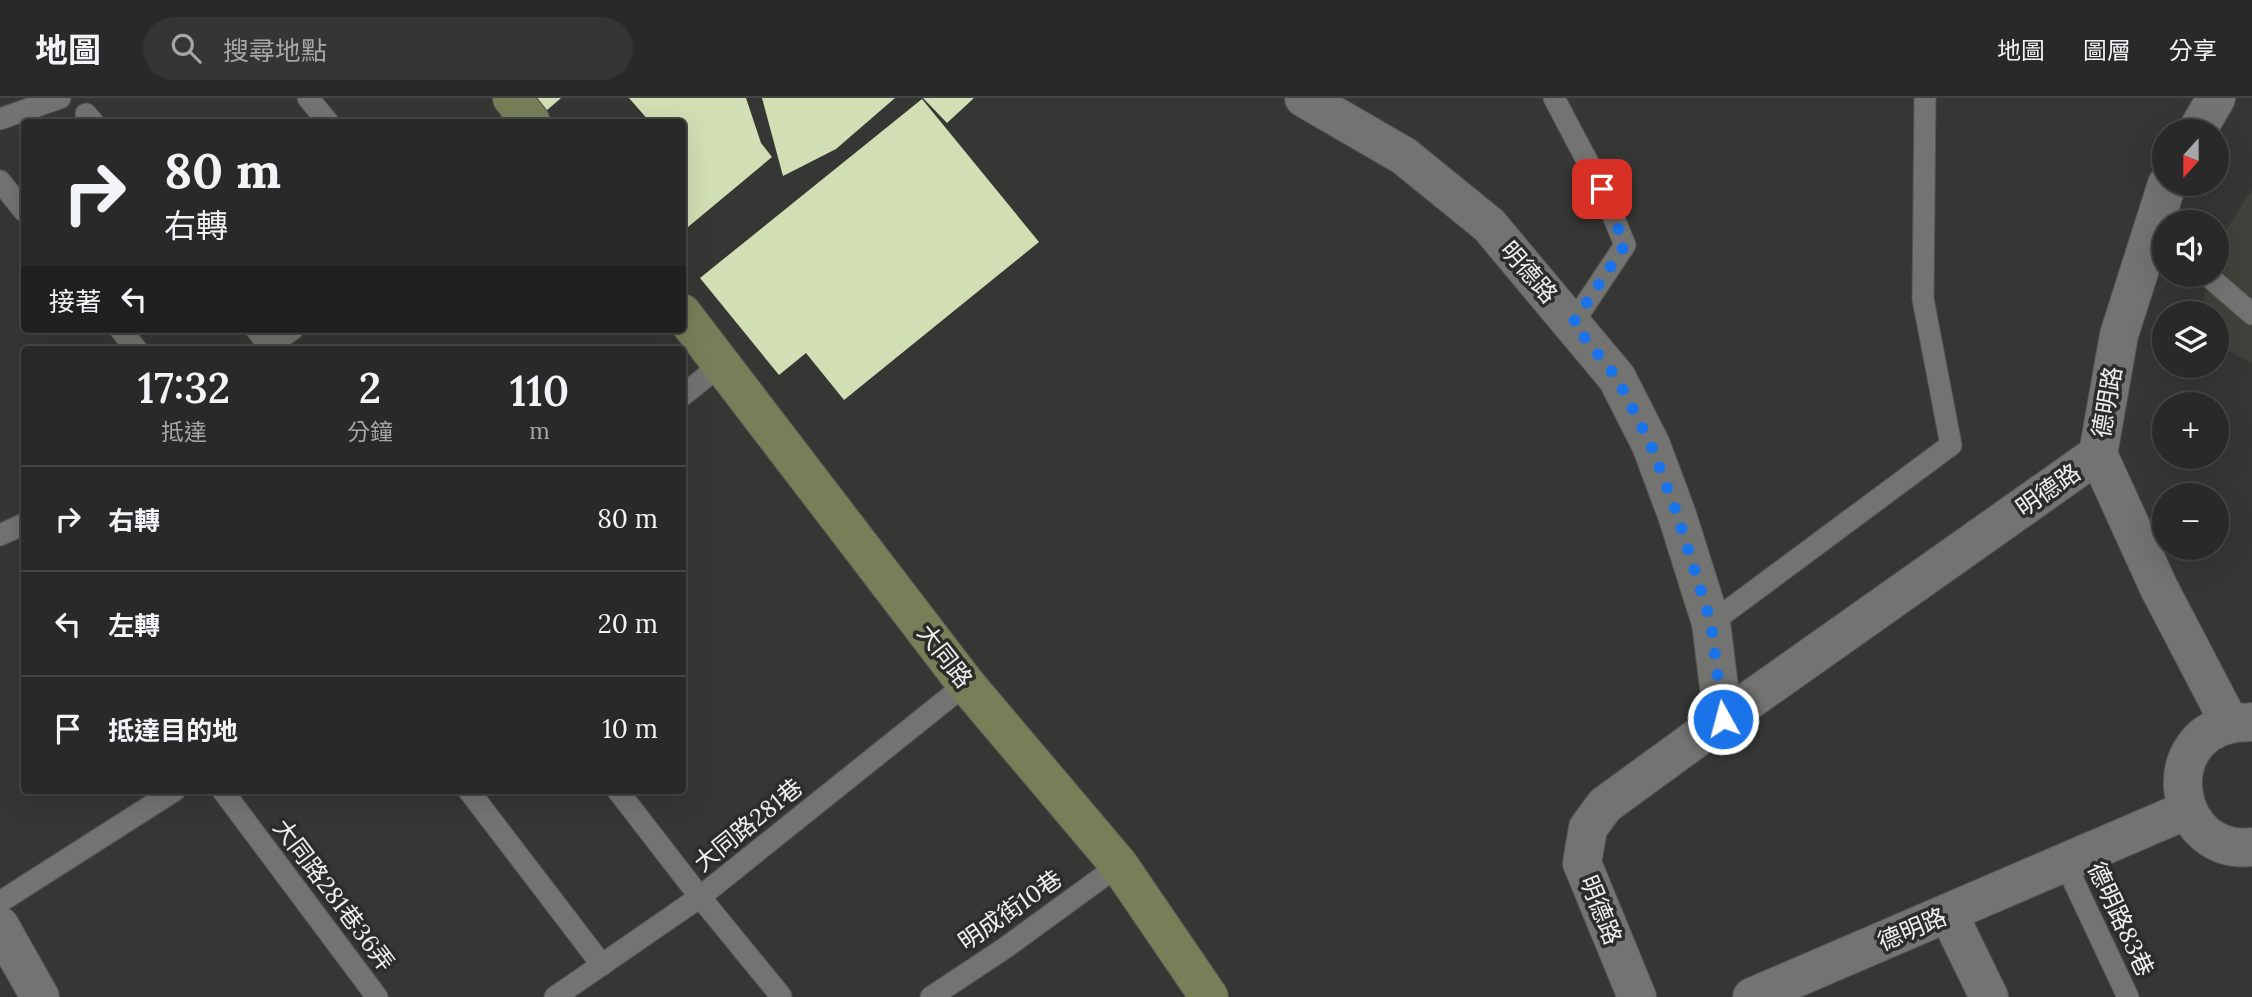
<!DOCTYPE html>
<html lang="zh-TW">
<head>
<meta charset="utf-8">
<style>
	body { margin:0; font-family:Lora,"Noto Sans TC",serif; background:#343534; color:#f1f3f6; height:100vh; display:flex; flex-direction:column; font-size:26px; white-space:nowrap }
	* { box-sizing:border-box; margin:0 }
	p { font-size:23px; color:#a5a6a8 }
	.icon { flex:none; width:38px; height:38px; fill:none; stroke:currentColor; stroke-width:2; stroke-linecap:round; stroke-linejoin:round }
	.map { position:relative; flex:1; overflow:hidden }
	.side { position:absolute; left:21px; top:248px; width:665px; height:448px; display:flex; flex-direction:column; background:#282928; border-radius:7px; box-shadow:0 7px 28px #0002,0 0 0 2px #444545 }
	.side>* { flex:none }
	.top-card { position:absolute; left:21px; top:21px; width:665px; height:214px; border-radius:7px; box-shadow:0 7px 28px #0002,0 0 0 2px #444545; background:#282928; color:#f1f3f6; overflow:hidden }
	.needle { width:46px; rotate:201deg }
	.tools { position:absolute; left:2152px; top:21px; display:grid; gap:14px }
	.tools a { display:grid; place-items:center; width:77px; height:77px; border-radius:50%; background:#282928; box-shadow:0 7px 28px #0002,0 0 0 2px #444545; font-size:35px }
	.pin { position:absolute; display:grid; place-items:center; width:60px; height:60px; color:#fff; margin:-30px; border-radius:14px; box-shadow:0 4px 10px #0006 }
	.me { position:absolute; width:77px; margin:-38px; rotate:353deg; stroke-linejoin:round; filter:drop-shadow(0 0 5px #0008) }
	.turn { display:flex; align-items:center; gap:24px; height:147px; padding:0 28px; font-size:32px }
	.turn .icon { width:91px; height:91px; stroke-width:2.5 }
	.turn b { display:block; font-size:49px; line-height:60px }
	.then { display:flex; align-items:center; height:66px; padding:0 28px; background:#0003; gap:14px; font-size:26px }
	.eta { display:flex; justify-content:space-evenly; align-items:center; height:119px; text-align:center }
	.eta b { font-size:42px; font-weight:600; line-height:49px }
	ul { padding:0; list-style:none }
	li { display:flex; align-items:center; gap:21px; height:105px; padding:0 28px; border-top:2px solid #444545 }
	li div { flex:1 }
	li b { display:block; font-size:26px }
	li em { font-style:normal }
	header { display:flex; align-items:center; gap:42px; box-sizing:border-box; height:98px; padding:0 35px; background:#282928; border-bottom:2px solid #444545 }
	header strong { font-size:33px }
	nav { display:flex; gap:38px; margin-inline-start:auto; font-size:24px }
	.search { width:490px; height:63px; background:#343534; display:flex; align-items:center; gap:18px; box-sizing:border-box; padding:0 24px; border-radius:38px; color:#a5a6a8; font-size:26px }
	.map>svg:first-child { display:block }
</style>
</head>
<body>
<header>
<strong>地圖</strong>
<div class="search"><svg class="icon" aria-label="search" viewBox="0 0 24 24"><circle cx="10" cy="10" r="6"/><path d="M15 15l6 6"/></svg>搜尋地點</div>
<nav><a>地圖</a><a>圖層</a><a>分享</a></nav>
</header>
<div class="map">
<svg width="2252" height="899" viewBox="0 0 2252 899">
	<rect width="100%" height="100%" fill="#363735"/>
	<path fill="#3f423a" d="M2252,92V266L2217,246V215H2199L2211,177H2217V157L2224,135Z"/>
	<g fill="#d2dfb4">
		<path d="M535,0H561L546,13Z"/>
		<path d="M629,0H746L761,45L772,59L682,134V24H650Z"/>
		<path d="M762,0H895L836,51L783,78Z"/>
		<path d="M923,0H974L947,25Z"/>
		<path d="M922,1L1039,144L844,302L806,255L779,277L700,180Z"/>
	</g>
	<g fill="none" stroke-linecap="round" stroke-linejoin="round">
		<g stroke="#545553" stroke-width="23">
			<g id="lane">
				<path d="M308,0L328,24"/>
				<path d="M1554,0L1602,91L1625,147L1573,225"/>
				<path d="M86,16L93,24"/>
				<path d="M0,21L60,0"/>
				<path d="M0,83L24,113"/>
				<path d="M2207,177L2252,216"/>
				<path d="M120,231L137,252"/>
				<path d="M256,231L269,248"/>
				<path d="M264,252L293,231"/>
				<path d="M682,298L723,265"/>
				<path d="M0,437L24,426"/>
				<path d="M1711,525L1951,347L1923,201L1925,0"/>
				<path d="M223,693L377,899"/>
				<path d="M469,693L602,867"/>
				<path d="M618,693L700,799L781,898"/>
				<path d="M2065,765L2128,899"/>
				<path d="M0,804L174,693"/>
				<path d="M555,899L700,799L966,586"/>
				<path d="M931,899L1005,850L1119,767"/>
			</g>
		</g>
		<g stroke="#545553" stroke-width="40">
			<g id="street">
				<path d="M1304,0L1404,58L1489,127L1617,280L1651,347L1677,417L1711,525L1723,621"/>
				<path d="M2197,33L2216,0"/>
				<path d="M2167,86L2119,237L2098,356L2159,490L2230,626"/>
				<path d="M2252,624C2245,625 2237,624 2230,626C2155,643 2175,758 2252,749"/>
				<path d="M1948,815L1989,899"/>
				<path d="M0,828L40,899"/>
				<path d="M1637,899L1582,765L1588,730L1605,707L1723,621L2098,356"/>
				<path d="M1752,899L2187,712"/>
			</g>
		</g>
		<g stroke="#545553" stroke-width="40">
			<g id="secondary">
				<path d="M512,0L531,24"/>
				<path d="M682,215L966,586L1119,767L1209,899"/>
			</g>
		</g>
		<use href="#lane" stroke="#737471" stroke-width="21"/>
		<use href="#street" stroke="#737471" stroke-width="38"/>
		<use href="#secondary" stroke="#767f58" stroke-width="38"/>
	</g>
	<g fill="none" stroke-linecap="round" stroke-linejoin="round">
		<path stroke="#1a73e8" stroke-width="12" stroke-dasharray="0 21.6" d="M1602,91L1625,147L1573,225L1617,280L1651,347L1677,416L1711,525L1723,621"/>
	</g>
	<g text-anchor="middle" dominant-baseline="central" stroke-width="7" stroke-linejoin="round" paint-order="stroke">
		<g font-size="24" fill="#efefee" stroke="#2c2d2b">
			<text transform="translate(1529 174) rotate(49)">明德路</text>
			<text transform="translate(2107 304) rotate(-80)">德明路</text>
			<text transform="translate(2048 392) rotate(-35)">明德路</text>
			<text transform="translate(945 558) rotate(52)">大同路</text>
			<text transform="translate(748 727) rotate(-39)">大同路281巷</text>
			<text transform="translate(334 797) rotate(53)">大同路281巷36弄</text>
			<text transform="translate(1010 812) rotate(-35)">明成街10巷</text>
			<text transform="translate(1601 812) rotate(68)">明德路</text>
			<text transform="translate(2121 821) rotate(65)">德明路83巷</text>
			<text transform="translate(1912 831) rotate(-23)">德明路</text>
		</g>
	</g>
</svg>
<div class="tools">
<a><svg class="needle" viewBox="-14 -14 28 28"><path d="M0-13l5 13h-10z" fill="#e53935"/><path d="M0 13l5-13h-10z" fill="#a5a6a8"/></svg></a>
<a><svg class="icon" aria-label="sound" viewBox="0 0 24 24"><path d="M4 9h4l5-4v14l-5-4H4zM17 9q2 3 0 6"/></svg></a>
<a><svg class="icon" aria-label="layers" viewBox="0 0 24 24"><path d="M12 4l9 5-9 5-9-5zM3 14l9 5 9-5"/></svg></a>
<a>+</a>
<a>−</a>
</div>
<div class="pin" style="left:1602px;top:91px;background:#d93025"><svg class="icon" aria-label="arrive" viewBox="0 0 24 24"><path d="M6 21V4h12l-3 4 3 4H6"/></svg></div>
<svg class="me" style="left:1723px;top:621px" viewBox="-20 -20 40 40"><circle r="17" fill="#1a73e8" stroke="#fff" stroke-width="3"/><path d="M0-11L8 9 0 5-8 9z" fill="#fff"/></svg>
<div class="top-card">
<div class="turn"><svg class="icon" aria-label="right" viewBox="0 0 24 24"><path d="M7 20v-9h11M14 6l5 5-5 5"/></svg><div><b>80 m</b>右轉</div></div>
<div class="then">接著<svg class="icon" aria-label="left" viewBox="0 0 24 24"><path d="M17 20v-9H6M10 6l-5 5 5 5"/></svg></div>
</div>
<section class="side">
<div class="eta">
<div><b>17:32</b><p>抵達</p></div>
<div><b>2</b><p>分鐘</p></div>
<div><b>110</b><p>m</p></div>
</div>
<ul>
<li><svg class="icon" aria-label="right" viewBox="0 0 24 24"><path d="M7 20v-9h11M14 6l5 5-5 5"/></svg><div><b>右轉</b></div><em>80 m</em></li>
<li><svg class="icon" aria-label="left" viewBox="0 0 24 24"><path d="M17 20v-9H6M10 6l-5 5 5 5"/></svg><div><b>左轉</b></div><em>20 m</em></li>
<li><svg class="icon" aria-label="arrive" viewBox="0 0 24 24"><path d="M6 21V4h12l-3 4 3 4H6"/></svg><div><b>抵達目的地</b></div><em>10 m</em></li>
</ul>
</section>
</div>
</body>
</html>
